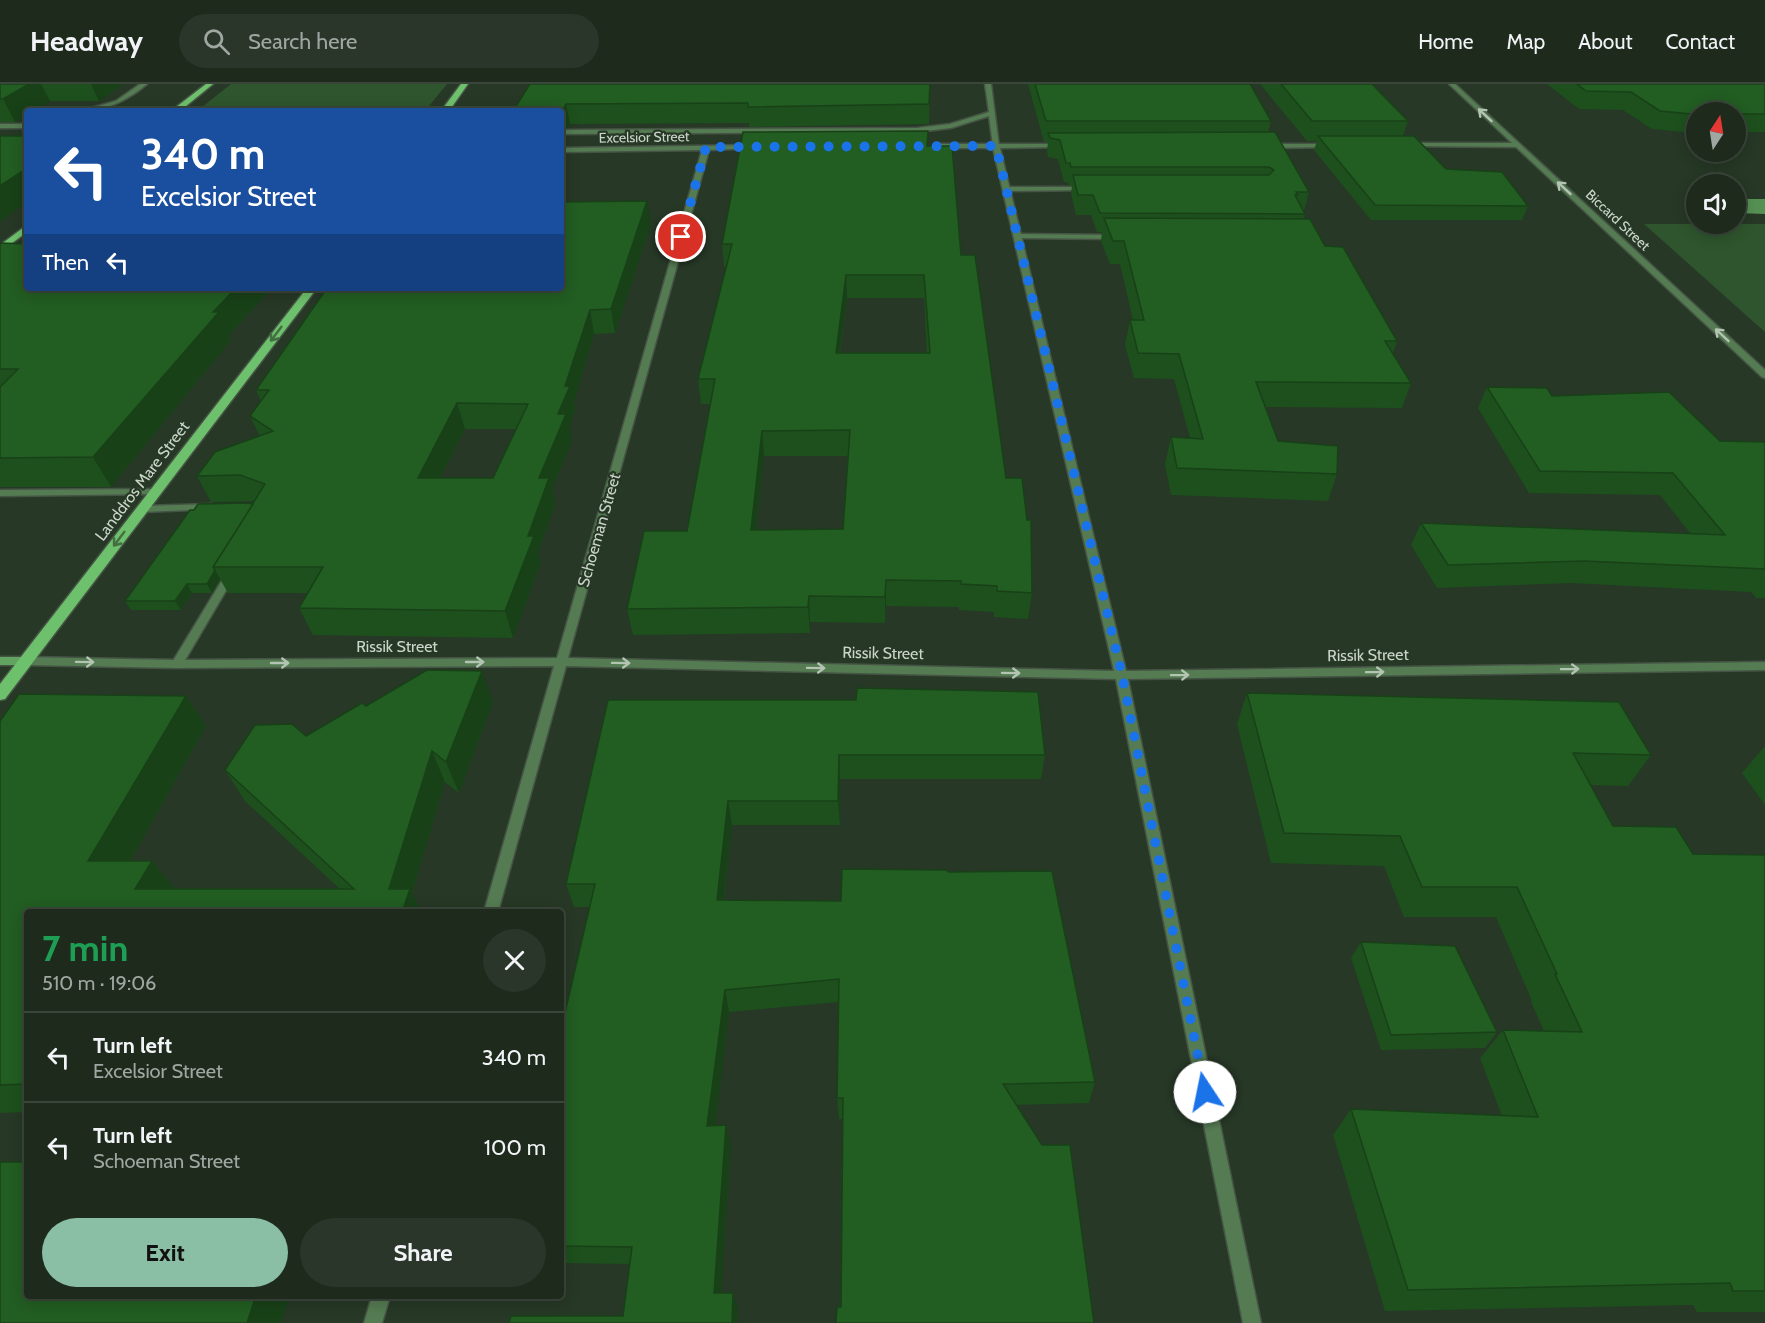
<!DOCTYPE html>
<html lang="en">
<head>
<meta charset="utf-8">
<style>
	body { margin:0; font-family:Cabin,sans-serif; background:#2a3629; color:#f1f3f6; height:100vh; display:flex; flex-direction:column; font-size:22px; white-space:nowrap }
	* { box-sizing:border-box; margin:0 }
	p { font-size:20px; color:#a0a7a3 }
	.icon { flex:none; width:33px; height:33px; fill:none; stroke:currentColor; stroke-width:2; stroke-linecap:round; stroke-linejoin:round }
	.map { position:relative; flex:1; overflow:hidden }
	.side { position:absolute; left:24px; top:825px; width:540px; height:390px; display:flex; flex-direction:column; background:#1d2a1c; border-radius:6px; box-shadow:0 3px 15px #0003,0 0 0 2px #3b463b }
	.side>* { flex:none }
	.guide { position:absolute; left:24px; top:24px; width:540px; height:183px; border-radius:6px; box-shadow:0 3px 15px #0003,0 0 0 2px #3b463b; background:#1a4fa0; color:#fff; overflow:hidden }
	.needle { width:39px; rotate:12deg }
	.fabs { position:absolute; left:1686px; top:18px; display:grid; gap:12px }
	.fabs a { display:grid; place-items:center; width:60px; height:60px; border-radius:50%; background:#1d2a1c; box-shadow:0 3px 15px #0003,0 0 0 2px #3b463b; font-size:30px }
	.pin { position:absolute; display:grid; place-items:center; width:51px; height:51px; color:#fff; margin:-26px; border:3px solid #fff; border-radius:50%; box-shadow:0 2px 6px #0007 }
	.me { position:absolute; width:66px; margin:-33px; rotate:349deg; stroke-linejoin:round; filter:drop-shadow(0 0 4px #0008) }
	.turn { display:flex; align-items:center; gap:21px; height:126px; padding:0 18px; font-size:27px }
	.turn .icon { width:78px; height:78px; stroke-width:2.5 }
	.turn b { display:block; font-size:42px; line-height:51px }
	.then { display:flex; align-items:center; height:57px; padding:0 18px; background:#0003; gap:12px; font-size:22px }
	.round { display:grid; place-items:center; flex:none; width:63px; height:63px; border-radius:32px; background:#2a3629 }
	.head { display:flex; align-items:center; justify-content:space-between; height:102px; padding:0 18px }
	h1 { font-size:36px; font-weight:700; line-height:45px; color:#1e9e55 }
	.action { display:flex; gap:12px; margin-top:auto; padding:12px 18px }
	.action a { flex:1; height:69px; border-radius:36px; background:#8abfa5; color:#111; font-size:24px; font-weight:700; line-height:69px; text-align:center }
	.action a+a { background:#2a3629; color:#f1f3f6 }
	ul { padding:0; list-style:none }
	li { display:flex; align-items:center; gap:18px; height:90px; padding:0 18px; border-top:2px solid #3b463b }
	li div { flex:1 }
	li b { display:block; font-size:22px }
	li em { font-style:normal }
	header { display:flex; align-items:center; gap:36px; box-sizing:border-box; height:84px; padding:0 30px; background:#1d2a1c; border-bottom:2px solid #3b463b }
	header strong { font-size:28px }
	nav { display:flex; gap:33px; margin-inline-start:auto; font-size:21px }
	.search { width:420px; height:54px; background:#2a3629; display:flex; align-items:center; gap:15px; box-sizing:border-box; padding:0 21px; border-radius:33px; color:#a0a7a3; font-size:22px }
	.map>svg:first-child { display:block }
</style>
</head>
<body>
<header>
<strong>Headway</strong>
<div class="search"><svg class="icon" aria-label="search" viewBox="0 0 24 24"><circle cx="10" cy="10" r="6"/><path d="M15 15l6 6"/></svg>Search here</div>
<nav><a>Home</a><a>Map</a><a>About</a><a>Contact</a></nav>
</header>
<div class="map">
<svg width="1765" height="1239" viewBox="0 0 1765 1239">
	<rect width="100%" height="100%" fill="#273826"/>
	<g fill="#2e552d">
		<path d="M231,0H447L425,27H197Z"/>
		<path d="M1644,140H1765V248Z"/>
	</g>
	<path fill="#569154" d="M1736,115H1765V130L1736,129Z"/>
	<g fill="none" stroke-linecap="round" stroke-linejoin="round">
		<g stroke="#455444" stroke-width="3">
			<g id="lane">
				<path d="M140,0H147C128,16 106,27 81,27L116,17Z"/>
				<path d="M985,0H991L999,62L996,64L993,62L989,32L951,44L917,48L561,50V46L917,44L950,40L989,28Z"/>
				<rect x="0" y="40" width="27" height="4"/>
				<path d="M1086,103L1088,104V106L1007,107L1004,105L1007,103Z"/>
				<path d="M1015,150L1116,151L1120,153L1116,155L1018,154L1014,152Z"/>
				<path d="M156,405L161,408L159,410L0,412V406Z"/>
				<path d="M212,420L216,421V425L142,428L137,425L142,422Z"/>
				<path d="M232,485L237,488L181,583H173L171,580L173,577L227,488Z"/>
			</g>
		</g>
		<g stroke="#455444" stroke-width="3">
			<g id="street">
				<path d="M1449,0H1455L1765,286V294L1762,293L1516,63L1407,62L1409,59H1512Z"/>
				<path d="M1061,60L1063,63L1000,64L1126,587L1765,578V586L1128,595L1261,1239H1243L1116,595L566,582L498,828H484L554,582L177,584L26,581L20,577L26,573L177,576L557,574L702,66L561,68V64L755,61L757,64L709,66L568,574L1114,587L993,64H938L935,62L938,60Z"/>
				<path d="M1331,60L1333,63L1268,64L1265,62L1268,60Z"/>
				<path d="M372,1212H390L382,1239H364Z"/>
			</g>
		</g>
		<g stroke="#455444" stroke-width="3">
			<path id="secondary" d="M0,573H26L32,577L26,581H0Z"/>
		</g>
		<g stroke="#455444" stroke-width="3">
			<g id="primary">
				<path d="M206,0H213L180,27H171Z"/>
				<path d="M461,0H468L449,27H441Z"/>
				<path d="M27,141V148L0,168V161Z"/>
				<path d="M307,204H317L5,615L0,616V600Z"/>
			</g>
		</g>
		<use href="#lane" fill="#547b52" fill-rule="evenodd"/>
		<use href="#street" fill="#547b52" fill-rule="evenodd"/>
		<use href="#secondary" fill="#63a361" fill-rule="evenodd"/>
		<use href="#primary" fill="#6ec16c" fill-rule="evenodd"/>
	</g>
	<g fill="#1d501d" fill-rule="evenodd">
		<path d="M0,0H123L99,17H50L27,27V31L15,38H0Z"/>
		<path d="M530,0H930L929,40L749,43V39L570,40L568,44H562L564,52Z"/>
		<path d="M1028,0H1250L1271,37L1268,48L1309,108L1304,127H1303L1305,130L1303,135L1397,257L1393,269L1411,299L1402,324L1265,323L1278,357L1337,390L1328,417L1171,411L1165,380L1171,353L1190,354L1174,295L1134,294L1125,261L1130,236H1133L1120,180H1110L1101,157L1102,148H1097L1091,131H1076L1071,110L1072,102H1069L1068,98H1064L1058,75L1048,73L1047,67L1048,58H1044Z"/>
		<path d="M1260,0H1372L1408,37L1403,52L1446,85L1528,122L1522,136H1371L1314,66L1317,57H1307Z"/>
		<path d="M1547,0H1765V48H1736V28H1696V48H1683L1652,45L1623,26L1579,25Z"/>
		<path d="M928,62L961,171L1006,394L1032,509L1028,535L994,533V528L959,526V523L886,522L885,539L810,538V549L633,551L627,525L687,447L710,320H701L698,295L727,183H724L722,160ZM847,214H924L927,269H840ZM764,372H848L843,445L756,446Z"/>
		<path d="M651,140L615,249L594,250L574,318L575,327L569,343L572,356L552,405L555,420L538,469L541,478L513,554L313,551L299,524L308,509H228L220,495L212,509H192L181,526H131L125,517L253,420L254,417L211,418L197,392L260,352L250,332L261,317L256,306ZM465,345H516L493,394H440Z"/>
		<path d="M0,159L27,204H272L229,251L231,256L111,403H0Z"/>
		<path d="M1487,303L1552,312L1720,357L1765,358V514H1756L1751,508L1571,499L1437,504L1411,461L1421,439L1691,450L1660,411L1529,409L1478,324Z"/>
		<path d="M1247,609L1651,671L1628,702L1590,701L1613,742L1693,770L1765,771V1228H1697L1693,1221L1385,1227L1333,1051L1351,1025L1502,1032L1480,974L1503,946L1544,947L1531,918L1532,917L1496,833H1404L1384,782L1271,779L1237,640Z"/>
		<path d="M186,612L206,642L130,777H152L175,805H340L245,717L225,686L306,652L366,622L493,618L459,709L445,698L412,809L27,828V1028L0,1029V637Z"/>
		<path d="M608,616L1045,671L1041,695H840V741H732L724,816L1095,998L1089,1019L1016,1021L841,1223L843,1035H839L837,1014L839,918L729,928L715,1042L731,1061L721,1209L738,1225L737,1239H509L623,1232L630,1180L561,1179V946L590,823H574L566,800Z"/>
		<path d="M1765,662V721L1742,689Z"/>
		<path d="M1361,858L1497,948L1485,964L1381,966L1351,874Z"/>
	</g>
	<g fill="#184118">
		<path d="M29,0H41L50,17L33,27H27V31L15,38L3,15Z"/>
		<path d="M91,0H123L99,17Z"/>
		<path d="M566,20L570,40L568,44H562L564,52L561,57V27H555V24Z"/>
		<path d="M26,84L27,86V118L0,138V102Z"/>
		<path d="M647,117L651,140L615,249L611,225Z"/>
		<path d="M846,191L847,214L836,293V269Z"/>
		<path d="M236,204H272L229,251L231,256L111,403L93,373L213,228Z"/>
		<path d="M590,226L594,250L574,318L575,327L569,343L572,356L552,405L555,420L538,469L541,478L513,554L505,527L528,452L539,394L558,330L565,302Z"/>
		<path d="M457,319L465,345L427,419L418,394Z"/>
		<path d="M762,347L764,372L753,472L751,446Z"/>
		<path d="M215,486L220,495L212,509L207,500Z"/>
		<path d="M886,496V522L885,539V513Z"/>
		<path d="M187,500L192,509L181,526L175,517Z"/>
		<path d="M809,512L810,538V549L808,523Z"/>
		<path d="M482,587L493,618L459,709L446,678Z"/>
		<path d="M186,612L206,642L113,807L88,777Z"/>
		<path d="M432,667L445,698L412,809L422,828H401L389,805Z"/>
		<path d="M839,671L840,695V741L838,717Z"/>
		<path d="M728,717L732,741L721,839L717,816Z"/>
		<path d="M152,777L176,806L135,805Z"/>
		<path d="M725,906L729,928L713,1062L707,1042Z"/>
		<path d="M726,1041L731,1061L720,1225L714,1209Z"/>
		<path d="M733,1209L738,1225L737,1239H732Z"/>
		<path d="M256,1212H290L281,1239H247Z"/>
	</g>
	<g fill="#225d22" stroke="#184118" stroke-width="1.5" fill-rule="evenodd">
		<path d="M0,0H29L3,15H0Z"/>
		<path d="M530,0H930L929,20L748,23V19L566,20L564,24H555V27H513Z"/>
		<path d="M1035,0H1250L1271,37H1046Z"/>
		<path d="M1281,0H1372L1408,37H1312Z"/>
		<path d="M1577,0H1765V30H1736V28H1696V30H1692L1660,27L1631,8L1586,7Z"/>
		<path d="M928,47L927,62H952L961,171H975L1006,394H1022L1027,436H1031L1032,509L997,507V502L961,500V497L886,496L885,513L809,512L808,523L627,525L644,447H687L715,295H698L732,160H722L743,48ZM846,191H924L930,269H836ZM850,346L843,445L751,446L762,347Z"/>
		<path d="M1275,48L1309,108H1296L1298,111H1295L1305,130L1100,129L1093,111H1078L1073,91H1269L1274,86L1269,83H1071L1070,79H1066L1060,56L1050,54L1048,49Z"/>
		<path d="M0,52H27V84L0,102Z"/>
		<path d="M1318,52H1414L1446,85L1502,88L1528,122L1375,121Z"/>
		<path d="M647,117L611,225L590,226L565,302H570L558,330H566L539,394H549L528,452H534L505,527L299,524L323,483H213L265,400L240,391L197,392L215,368L273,347L250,332L269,306H256L327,204H561V118ZM457,319L528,320L493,394H418Z"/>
		<path d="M1104,134L1310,135L1325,162L1343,163L1397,257H1385L1411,299L1256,298L1278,357L1338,362L1337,390L1177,384L1171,353L1203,355L1179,270L1138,269L1130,236H1144L1124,157H1113Z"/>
		<path d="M0,159L27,160V204H236L213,228H219L93,373L0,374V303L18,285H0Z"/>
		<path d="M1487,303L1547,304L1552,312L1669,308L1720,357L1765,358V485L1584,477L1448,481L1421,439L1725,451L1673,389L1540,387Z"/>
		<path d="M247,419L253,420L213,483L215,486L207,500H187L175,517H125L190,426H194L198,420Z"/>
		<path d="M427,586L482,587L446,678L432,667L389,805H410L402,828H27V1000L0,1001V637L19,610L186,612L88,777H152L135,805H354L225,686L255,641L292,640L306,652L362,619L366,622Z"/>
		<path d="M857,604L1038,608L1045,671H839L838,717H728L717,816L841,817L842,785L946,786L949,788L1052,787L1095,998L1003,1000L1042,1061H1070L1094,1239H836L837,1223H841L843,1014H837L839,895L725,906L707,1042L726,1041L714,1209H733L732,1239H509L511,1232H623L632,1163L561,1162V946L595,800H566L608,616H856Z"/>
		<path d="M1247,609L1619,618L1651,671L1573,669L1613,742L1676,743L1693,770L1765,771V1207H1733L1730,1199L1408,1206L1351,1025L1538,1033L1503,946L1582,948L1555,890H1557L1517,803H1422L1400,752L1284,749Z"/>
		<path d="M1361,858L1455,862L1497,948L1391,951Z"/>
		<path d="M0,1078H27V1212H256L247,1239H0Z"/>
	</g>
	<defs><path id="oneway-shaft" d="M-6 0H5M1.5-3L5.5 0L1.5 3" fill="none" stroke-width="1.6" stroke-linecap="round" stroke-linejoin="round" transform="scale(1.5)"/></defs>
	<g stroke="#b3c4b2">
		<use href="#oneway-shaft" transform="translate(1485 31) rotate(-137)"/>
		<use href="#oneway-shaft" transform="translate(1564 104) rotate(-137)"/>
		<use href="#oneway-shaft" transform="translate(1722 251) rotate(-137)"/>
		<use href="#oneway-shaft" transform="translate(85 578) rotate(1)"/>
		<use href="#oneway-shaft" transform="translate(475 578)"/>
		<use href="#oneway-shaft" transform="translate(280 579)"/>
		<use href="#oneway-shaft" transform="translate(621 579) rotate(1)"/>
		<use href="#oneway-shaft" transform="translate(816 584) rotate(1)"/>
		<use href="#oneway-shaft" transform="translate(1570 585) rotate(-1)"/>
		<use href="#oneway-shaft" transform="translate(1375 588) rotate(-1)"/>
		<use href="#oneway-shaft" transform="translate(1011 589) rotate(1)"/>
		<use href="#oneway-shaft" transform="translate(1180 591) rotate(-1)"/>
	</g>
	<g stroke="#436f42">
		<use href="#oneway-shaft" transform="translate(276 250) rotate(127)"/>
		<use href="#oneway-shaft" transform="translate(119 455) rotate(127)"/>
	</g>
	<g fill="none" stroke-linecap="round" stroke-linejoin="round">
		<path stroke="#1a73e8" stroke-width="10" stroke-dasharray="0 18" d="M681,153L706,63L996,62L1122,591L1205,1008"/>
	</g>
	<g text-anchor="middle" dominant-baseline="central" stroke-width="4.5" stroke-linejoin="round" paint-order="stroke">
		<g font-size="14" fill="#cbd6ca" stroke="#273826">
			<text transform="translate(644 53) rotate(-1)">Excelsior Street</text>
			<text transform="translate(1618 136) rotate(43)">Biccard Street</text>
		</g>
		<g font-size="16" fill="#cbd6ca" stroke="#273826">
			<text transform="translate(142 397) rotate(-53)">Landdros Mare Street</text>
			<text transform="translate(599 446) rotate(-74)">Schoeman Street</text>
			<text x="397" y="562">Rissik Street</text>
			<text transform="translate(883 569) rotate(1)">Rissik Street</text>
			<text transform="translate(1368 571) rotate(-1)">Rissik Street</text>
		</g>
	</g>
</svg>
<div class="fabs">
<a><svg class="needle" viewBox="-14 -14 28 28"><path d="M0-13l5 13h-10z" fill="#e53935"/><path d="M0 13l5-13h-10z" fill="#a0a7a3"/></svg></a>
<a><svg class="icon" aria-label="sound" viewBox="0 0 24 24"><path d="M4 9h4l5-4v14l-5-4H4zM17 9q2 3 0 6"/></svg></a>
</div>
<div class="pin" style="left:681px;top:153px;background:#d93025"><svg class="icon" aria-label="arrive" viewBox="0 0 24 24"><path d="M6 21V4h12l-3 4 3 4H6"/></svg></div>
<svg class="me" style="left:1205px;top:1008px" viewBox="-20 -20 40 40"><circle r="19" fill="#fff"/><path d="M0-13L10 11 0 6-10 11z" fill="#1a73e8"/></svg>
<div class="guide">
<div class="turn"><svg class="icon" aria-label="left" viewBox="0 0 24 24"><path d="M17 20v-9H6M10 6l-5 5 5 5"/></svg><div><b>340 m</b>Excelsior Street</div></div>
<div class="then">Then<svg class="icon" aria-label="left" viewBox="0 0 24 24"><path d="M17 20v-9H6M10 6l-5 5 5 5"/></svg></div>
</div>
<section class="side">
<div class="head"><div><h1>7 min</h1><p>510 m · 19:06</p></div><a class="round"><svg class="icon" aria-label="close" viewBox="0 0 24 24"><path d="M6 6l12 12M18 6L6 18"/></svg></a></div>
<ul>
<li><svg class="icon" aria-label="left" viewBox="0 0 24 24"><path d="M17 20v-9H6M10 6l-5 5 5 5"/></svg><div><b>Turn left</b><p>Excelsior Street</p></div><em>340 m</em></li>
<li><svg class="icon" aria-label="left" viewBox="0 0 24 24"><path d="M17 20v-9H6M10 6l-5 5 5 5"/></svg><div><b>Turn left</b><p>Schoeman Street</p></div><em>100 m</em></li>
</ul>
<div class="action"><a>Exit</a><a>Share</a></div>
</section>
</div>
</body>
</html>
